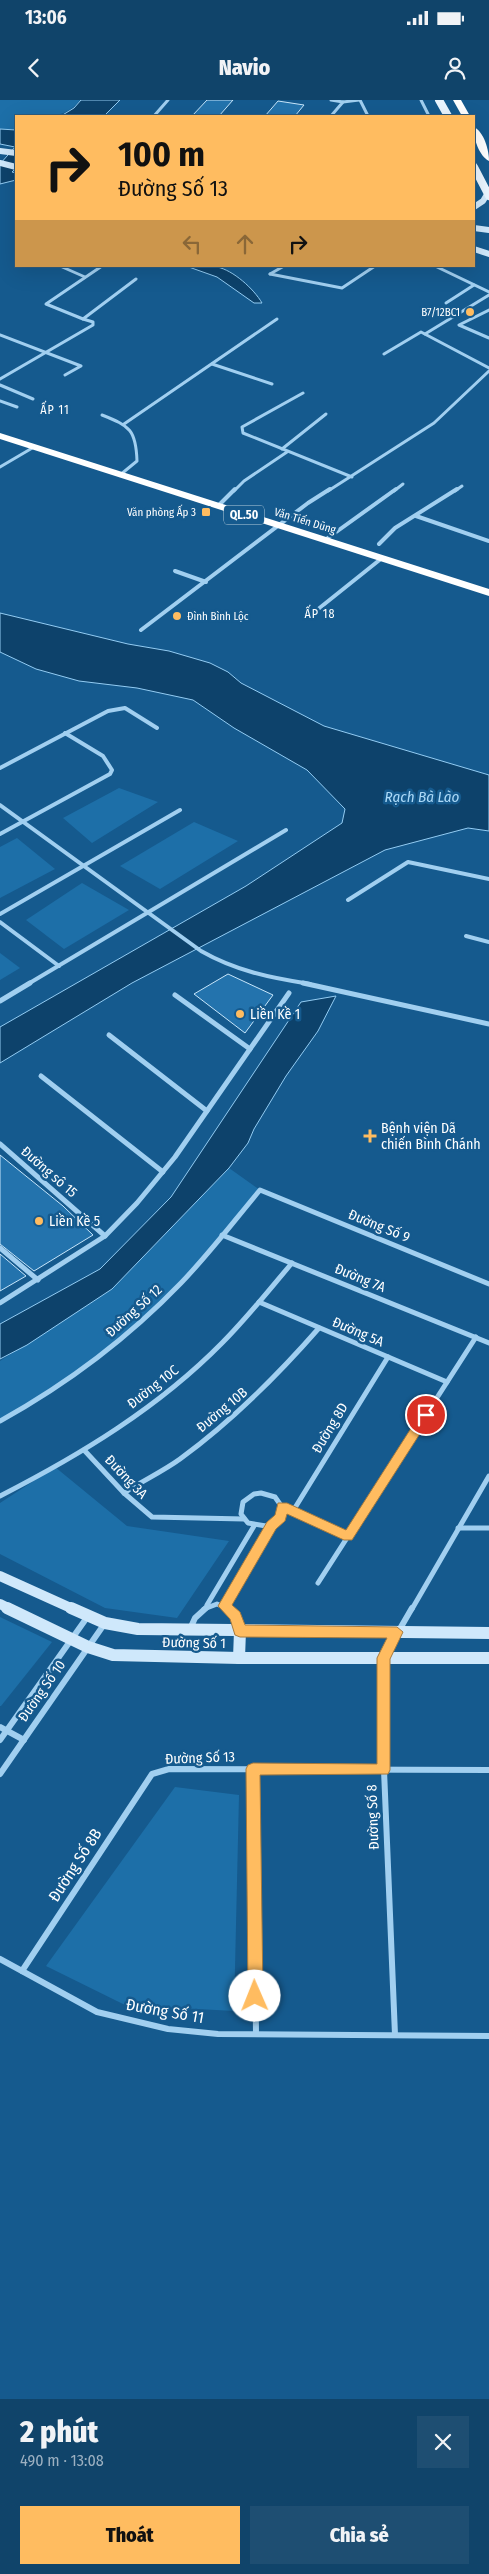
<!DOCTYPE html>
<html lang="vi">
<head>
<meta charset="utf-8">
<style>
	body { margin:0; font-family:"Fira Sans Condensed",sans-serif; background:#1e4e72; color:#f1f3f6; height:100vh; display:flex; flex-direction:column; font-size:19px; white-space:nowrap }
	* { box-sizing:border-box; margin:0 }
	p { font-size:16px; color:#9cb0c1 }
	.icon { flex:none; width:28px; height:28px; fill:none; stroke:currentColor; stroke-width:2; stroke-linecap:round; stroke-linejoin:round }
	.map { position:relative; height:2299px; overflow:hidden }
	.drawer { display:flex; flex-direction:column; background:#10446a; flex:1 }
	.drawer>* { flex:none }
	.guide { position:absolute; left:15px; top:15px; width:460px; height:152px; border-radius:0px; box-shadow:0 5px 20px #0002,0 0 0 1px #305c7e; background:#ffbc60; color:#111; overflow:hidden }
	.pin { position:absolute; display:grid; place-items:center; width:42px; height:42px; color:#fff; margin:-21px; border:2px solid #fff; border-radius:50%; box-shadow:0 1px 5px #0007 }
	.me { position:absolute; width:55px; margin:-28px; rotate:359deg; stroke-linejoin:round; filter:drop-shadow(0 0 4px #0008) }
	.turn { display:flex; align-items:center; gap:18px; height:105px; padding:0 20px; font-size:22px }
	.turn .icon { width:65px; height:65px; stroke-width:2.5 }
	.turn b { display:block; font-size:35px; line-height:42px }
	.lanes { display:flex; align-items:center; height:48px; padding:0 20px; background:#0003; justify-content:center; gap:25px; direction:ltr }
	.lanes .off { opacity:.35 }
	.round { display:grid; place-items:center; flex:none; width:52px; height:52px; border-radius:0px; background:#1e4e72 }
	.overview { display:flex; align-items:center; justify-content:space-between; height:85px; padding:0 20px }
	h1 { font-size:30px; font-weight:800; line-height:38px }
	.cta { display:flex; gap:10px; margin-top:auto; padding:10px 20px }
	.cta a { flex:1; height:58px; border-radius:0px; background:#ffbc60; color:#111; font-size:20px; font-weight:800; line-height:58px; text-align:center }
	.cta a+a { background:#1e4e72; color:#f1f3f6 }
	.status { display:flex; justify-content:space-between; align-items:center; height:35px; padding:0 25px; background:#10446a; direction:ltr }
	.status svg { height:14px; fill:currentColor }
	header { display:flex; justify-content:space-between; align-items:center; height:65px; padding:0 20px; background:#10446a; font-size:22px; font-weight:800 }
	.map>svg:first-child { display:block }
</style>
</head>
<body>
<div class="status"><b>13:06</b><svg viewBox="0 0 49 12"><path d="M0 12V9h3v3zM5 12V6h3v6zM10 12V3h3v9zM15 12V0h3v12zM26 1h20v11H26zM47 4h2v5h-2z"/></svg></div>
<header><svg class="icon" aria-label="back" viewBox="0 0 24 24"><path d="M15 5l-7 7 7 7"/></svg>Navio<svg class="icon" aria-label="person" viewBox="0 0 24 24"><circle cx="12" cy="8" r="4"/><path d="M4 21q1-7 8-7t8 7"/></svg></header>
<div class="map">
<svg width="489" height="2299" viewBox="0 0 489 2299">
	<rect width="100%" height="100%" fill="#155a8e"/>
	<g fill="#1d6fa8">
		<path d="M0,0H80C64,21 41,16 16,16L15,30L0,29Z"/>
		<path d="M119,688L158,702L92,743L63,718Z"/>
		<path d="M194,722L238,741L160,789L120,766Z"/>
		<path d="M17,738L55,769L0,798V747Z"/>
		<path d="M82,783L129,810L64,849L26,820Z"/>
		<path d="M0,853L20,868L0,880Z"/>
		<path d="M229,1068L260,1090L181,1183L94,1262L0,1321V1261L112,1189Z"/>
		<path d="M55,1367L127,1426L229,1441L177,1518L105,1508L0,1454V1403Z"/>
		<path d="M0,1517L52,1542L1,1606H0Z"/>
		<path d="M175,1687L239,1695L234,1911L125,1905L46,1866Z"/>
	</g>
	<g fill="#0d426b" stroke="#93ccf3">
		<path d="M81,0H120L104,16H61L74,8Z"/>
		<path d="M0,29L16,30V68L12,72L16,73V80L0,84V64L15,47L0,44Z"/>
		<path d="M186,166C195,166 208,164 217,167C233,170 254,189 262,203H254L217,177Z"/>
		<path d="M0,513L128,544L169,551L210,563L228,572L241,583L324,626L489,675V731L468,728L385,750L132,883L0,963V927L246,786L342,723L345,709L307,670L234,628L193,600L137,588L79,581L36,569L0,552Z"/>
		<path d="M336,896L318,931L286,976L254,1029L248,1043L229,1068L112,1189L27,1245L0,1259V1224L100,1169L171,1097L301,902Z"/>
	</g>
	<g fill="#2373ad" stroke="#c7e6fb">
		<path d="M207,0H233L219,16H192Z"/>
		<path d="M278,1L304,5L295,16H265Z"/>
		<path d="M228,874L273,895L245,933L194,894Z"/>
		<path d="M0,1055L63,1106L93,1135L34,1171L0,1144Z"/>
		<path d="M0,1154L26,1176L0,1191Z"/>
	</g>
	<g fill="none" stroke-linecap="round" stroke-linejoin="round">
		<g stroke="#a1cff0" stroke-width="3">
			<path d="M331,0L343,2L331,16"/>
			<path d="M360,0L368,16"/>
			<path d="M421,0L429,16"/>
			<path d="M343,2L359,0"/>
			<path d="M154,16L168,0"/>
			<path d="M60,166L85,177"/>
			<path d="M435,166L489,192"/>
			<path d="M270,174L342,188L375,166"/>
			<path d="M270,174L284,166"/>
			<path d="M446,203L474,185"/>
			<path d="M489,210L459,225L489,238"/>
			<path d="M83,219L46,204L102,166"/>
			<path d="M425,234L489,195"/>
			<path d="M0,235L81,266L65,275"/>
			<path d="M384,254L421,232L489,268"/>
			<path d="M212,264L272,284"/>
			<path d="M0,279L93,225V222L83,219L136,179"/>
			<path d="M0,285L33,299"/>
			<path d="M303,293L242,327L243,333L352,377"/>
			<path d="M0,301L17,307"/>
			<path d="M102,315C130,326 136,330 137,361L120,375"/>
			<path d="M124,324L277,219"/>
			<path d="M282,349L326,314"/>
			<path d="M0,367L34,347"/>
			<path d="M234,391L244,381L287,352"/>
			<path d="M328,391L434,323L489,271"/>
			<path d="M394,391L403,384"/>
			<path d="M455,391L462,386"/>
		</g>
		<g stroke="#a1cff0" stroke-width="4">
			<path d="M218,406L235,389"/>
			<path d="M416,416L489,441"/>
			<path d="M325,440L396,389"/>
			<path d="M379,444L395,428L457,389"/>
			<path d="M175,471L206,482"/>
			<path d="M312,514L382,458"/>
			<path d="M141,530L308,403L330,389"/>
			<path d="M0,668L108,611L125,608L157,628"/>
			<path d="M0,705L201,851C236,871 271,878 310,884"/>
			<path d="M0,734L110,674L112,670L103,656L65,633"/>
			<path d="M348,800L408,762L489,779"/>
			<path d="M0,814L180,710"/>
			<path d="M0,822L59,866"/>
			<path d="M466,836L489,842"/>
			<path d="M28,884L286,730"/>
		</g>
		<g stroke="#a1cff0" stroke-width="5">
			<path d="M303,883L489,924"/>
			<path d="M175,895L250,949"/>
			<path d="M0,901L30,883"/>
			<path d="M109,935L207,1011"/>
			<path d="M41,976L163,1072"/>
			<path d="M0,1044L105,1136"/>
			<path d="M222,1135L489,1243"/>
			<path d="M0,1148L38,1180"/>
			<path d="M259,1202L447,1282"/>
			<path d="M0,1203L105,1136L137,1103L175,1057L289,893"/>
			<path d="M0,1321C67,1284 128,1238 181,1183C209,1154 234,1121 260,1090L489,1184"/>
			<path d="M84,1350L124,1393L152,1417L244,1419"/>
			<path d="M124,1393C142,1381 162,1372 180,1359C232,1321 277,1276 319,1228"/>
			<path d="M261,1393L275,1397L282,1407L280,1419L266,1426L248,1423L241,1414L243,1402L254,1394Z"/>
			<path d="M0,1396C80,1355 158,1308 222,1243C247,1218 269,1190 292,1163"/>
			<path d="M282,1407L348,1436"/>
			<path d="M293,1411L388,1257"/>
			<path d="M458,1428H489"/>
			<path d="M318,1483L476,1237"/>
			<path d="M207,1505L254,1426"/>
			<path d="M224,1506L271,1426"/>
			<path d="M204,1509L217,1504L229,1509"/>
			<path d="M412,1509L489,1376"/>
		</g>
		<g stroke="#a1cff0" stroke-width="6">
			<path d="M227,1508L237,1519L240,1530"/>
			<path d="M190,1529L195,1518L206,1508"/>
			<path d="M0,1627L24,1640"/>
			<path d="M0,1640L88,1516"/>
			<path d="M253,1669L256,1934"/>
			<path d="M0,1674L105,1523"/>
			<path d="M0,1859L97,1912L168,1929L218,1934L489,1936"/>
			<path d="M22,1871L152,1674L169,1669L489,1670"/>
			<path d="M395,1935L384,1670L383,1558L412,1508"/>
		</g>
		<g stroke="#cfe8fb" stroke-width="6">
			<path d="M0,51L16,53"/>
			<path d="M0,63L16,67"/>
			<path d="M474,107L483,101L489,91"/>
			<path d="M474,128L489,130"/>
			<path d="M474,149L489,154"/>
		</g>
		<g stroke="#cfe8fb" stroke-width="10">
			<path d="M0,1476L73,1509"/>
			<path d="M0,1504L10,1509"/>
		</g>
		<g stroke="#cfe8fb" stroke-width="12">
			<path d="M7,1508L88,1547L113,1555L239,1558H489"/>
			<path d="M71,1508L105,1523L138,1529L489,1533"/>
			<path d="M239,1558L240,1531"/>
		</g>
		<g stroke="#eaf5ff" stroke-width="8">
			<path d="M439,0L448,16"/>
			<path d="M474,67L489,96"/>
		</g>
		<g fill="#fff" fill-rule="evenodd">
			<path d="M453,0H461L470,16H462Z"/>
			<path d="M474,27C484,32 489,50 489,61C479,56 473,38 474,27Z"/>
			<path d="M0,333L489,489V496L0,339Z"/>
		</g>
	</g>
	<path fill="#ffbc60" stroke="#a67a3e" d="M426,1310L430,1311V1318L352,1440H344L287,1414L285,1421L276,1429L232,1505L240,1512L245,1525L397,1527L403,1532L390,1559V1670L388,1674L260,1675L263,1896L261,1901L255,1903L250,1901L248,1896L246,1669L248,1665L253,1663L377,1664V1558L387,1538L240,1537L235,1535L230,1519L218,1506L267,1422L275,1415L278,1403H287L346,1430L422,1311Z"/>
	<g fill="#ffbc60" stroke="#155a8e" stroke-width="2">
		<circle cx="470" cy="212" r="5"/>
		<rect x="201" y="407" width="10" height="10" rx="2.5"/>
		<circle cx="177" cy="516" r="5"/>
		<circle cx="240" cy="914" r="5"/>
		<path d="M367.5 1028.5h5v5h5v5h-5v5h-5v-5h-5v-5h5z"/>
		<circle cx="39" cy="1121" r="5"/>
	</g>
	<g text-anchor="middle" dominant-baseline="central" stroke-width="5" stroke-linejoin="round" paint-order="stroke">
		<g font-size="11" fill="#fff" stroke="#155a8e" text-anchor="end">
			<text x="460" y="212">B7/12BC1</text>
			<text x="196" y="412">Văn phòng Ấp 3</text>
			<text x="187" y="516" text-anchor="start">Đình Bình Lộc</text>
		</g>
		<g font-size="11" fill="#fff" stroke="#155a8e">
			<text transform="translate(305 421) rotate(17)">Văn Tiến Dũng</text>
		</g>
		<g font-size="12" letter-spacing="1" fill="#fff" stroke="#155a8e">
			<text x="55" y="310">ẤP 11</text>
			<text x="320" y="514">ẤP 18</text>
		</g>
		<rect fill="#155a8e" stroke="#b9cedd" stroke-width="1" x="224" y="405.5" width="40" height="19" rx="4"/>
		<g font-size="12" font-weight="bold" fill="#fff">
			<text x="244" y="415">QL.50</text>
		</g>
		<g font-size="14" fill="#fff" stroke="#155a8e" text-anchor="start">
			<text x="250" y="914">Liền Kề 1</text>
			<text x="381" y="1028">Bệnh viện Dã<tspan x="381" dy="16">chiến Bình Chánh</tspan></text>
			<text x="49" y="1121">Liền Kề 5</text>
		</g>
		<g font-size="14" fill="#fff" stroke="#155a8e">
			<text transform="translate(49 1072) rotate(41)">Đường sô 15</text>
			<text transform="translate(379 1126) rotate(22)">Đường Số 9</text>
			<text transform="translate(360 1178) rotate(22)">Đường 7A</text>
			<text transform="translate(134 1211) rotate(-42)">Đường Số 12</text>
			<text transform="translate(358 1232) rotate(23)">Đường 5A</text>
			<text transform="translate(153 1287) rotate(-38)">Đường 10C</text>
			<text transform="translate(222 1310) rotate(-40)">Đường 10B</text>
			<text transform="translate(330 1328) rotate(-59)">Đường 8D</text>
			<text transform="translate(126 1377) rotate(46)">Đường 3A</text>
			<text transform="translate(194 1543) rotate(1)">Đường Số 1</text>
			<text transform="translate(42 1591) rotate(-55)">Đường Số 10</text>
			<text transform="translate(200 1658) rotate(-2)">Đường Số 13</text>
			<text transform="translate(373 1717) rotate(-92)">Đường Số 8</text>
		</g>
		<g font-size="15" font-style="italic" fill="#acd9f7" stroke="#155a8e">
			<text x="422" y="697">Rạch Bà Lào</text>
		</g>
		<g font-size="16" fill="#fff" stroke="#155a8e">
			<text transform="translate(75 1765) rotate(-57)">Đường Số 8B</text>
			<text transform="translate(165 1911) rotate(10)">Đường Số 11</text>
		</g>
	</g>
</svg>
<div class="pin" style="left:426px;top:1315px;background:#d93025"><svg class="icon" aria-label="arrive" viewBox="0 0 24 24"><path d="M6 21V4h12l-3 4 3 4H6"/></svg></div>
<svg class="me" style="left:255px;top:1896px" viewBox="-20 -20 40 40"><circle r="19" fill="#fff"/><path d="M0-13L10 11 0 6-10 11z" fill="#ffbc60"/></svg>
<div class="guide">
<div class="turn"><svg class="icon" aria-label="right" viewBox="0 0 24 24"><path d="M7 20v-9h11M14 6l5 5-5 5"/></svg><div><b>100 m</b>Đường Số 13</div></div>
<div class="lanes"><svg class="icon off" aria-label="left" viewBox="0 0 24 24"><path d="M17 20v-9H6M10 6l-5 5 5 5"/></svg><svg class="icon off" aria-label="ahead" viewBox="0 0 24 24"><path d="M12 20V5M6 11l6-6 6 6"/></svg><svg class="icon" aria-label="right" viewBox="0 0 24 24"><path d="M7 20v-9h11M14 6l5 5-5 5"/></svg></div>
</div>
</div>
<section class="drawer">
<div class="overview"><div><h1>2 phút</h1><p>490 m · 13:08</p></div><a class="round"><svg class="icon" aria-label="close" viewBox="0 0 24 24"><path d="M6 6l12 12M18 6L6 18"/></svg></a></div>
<div class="cta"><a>Thoát</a><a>Chia sẻ</a></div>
</section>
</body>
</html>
